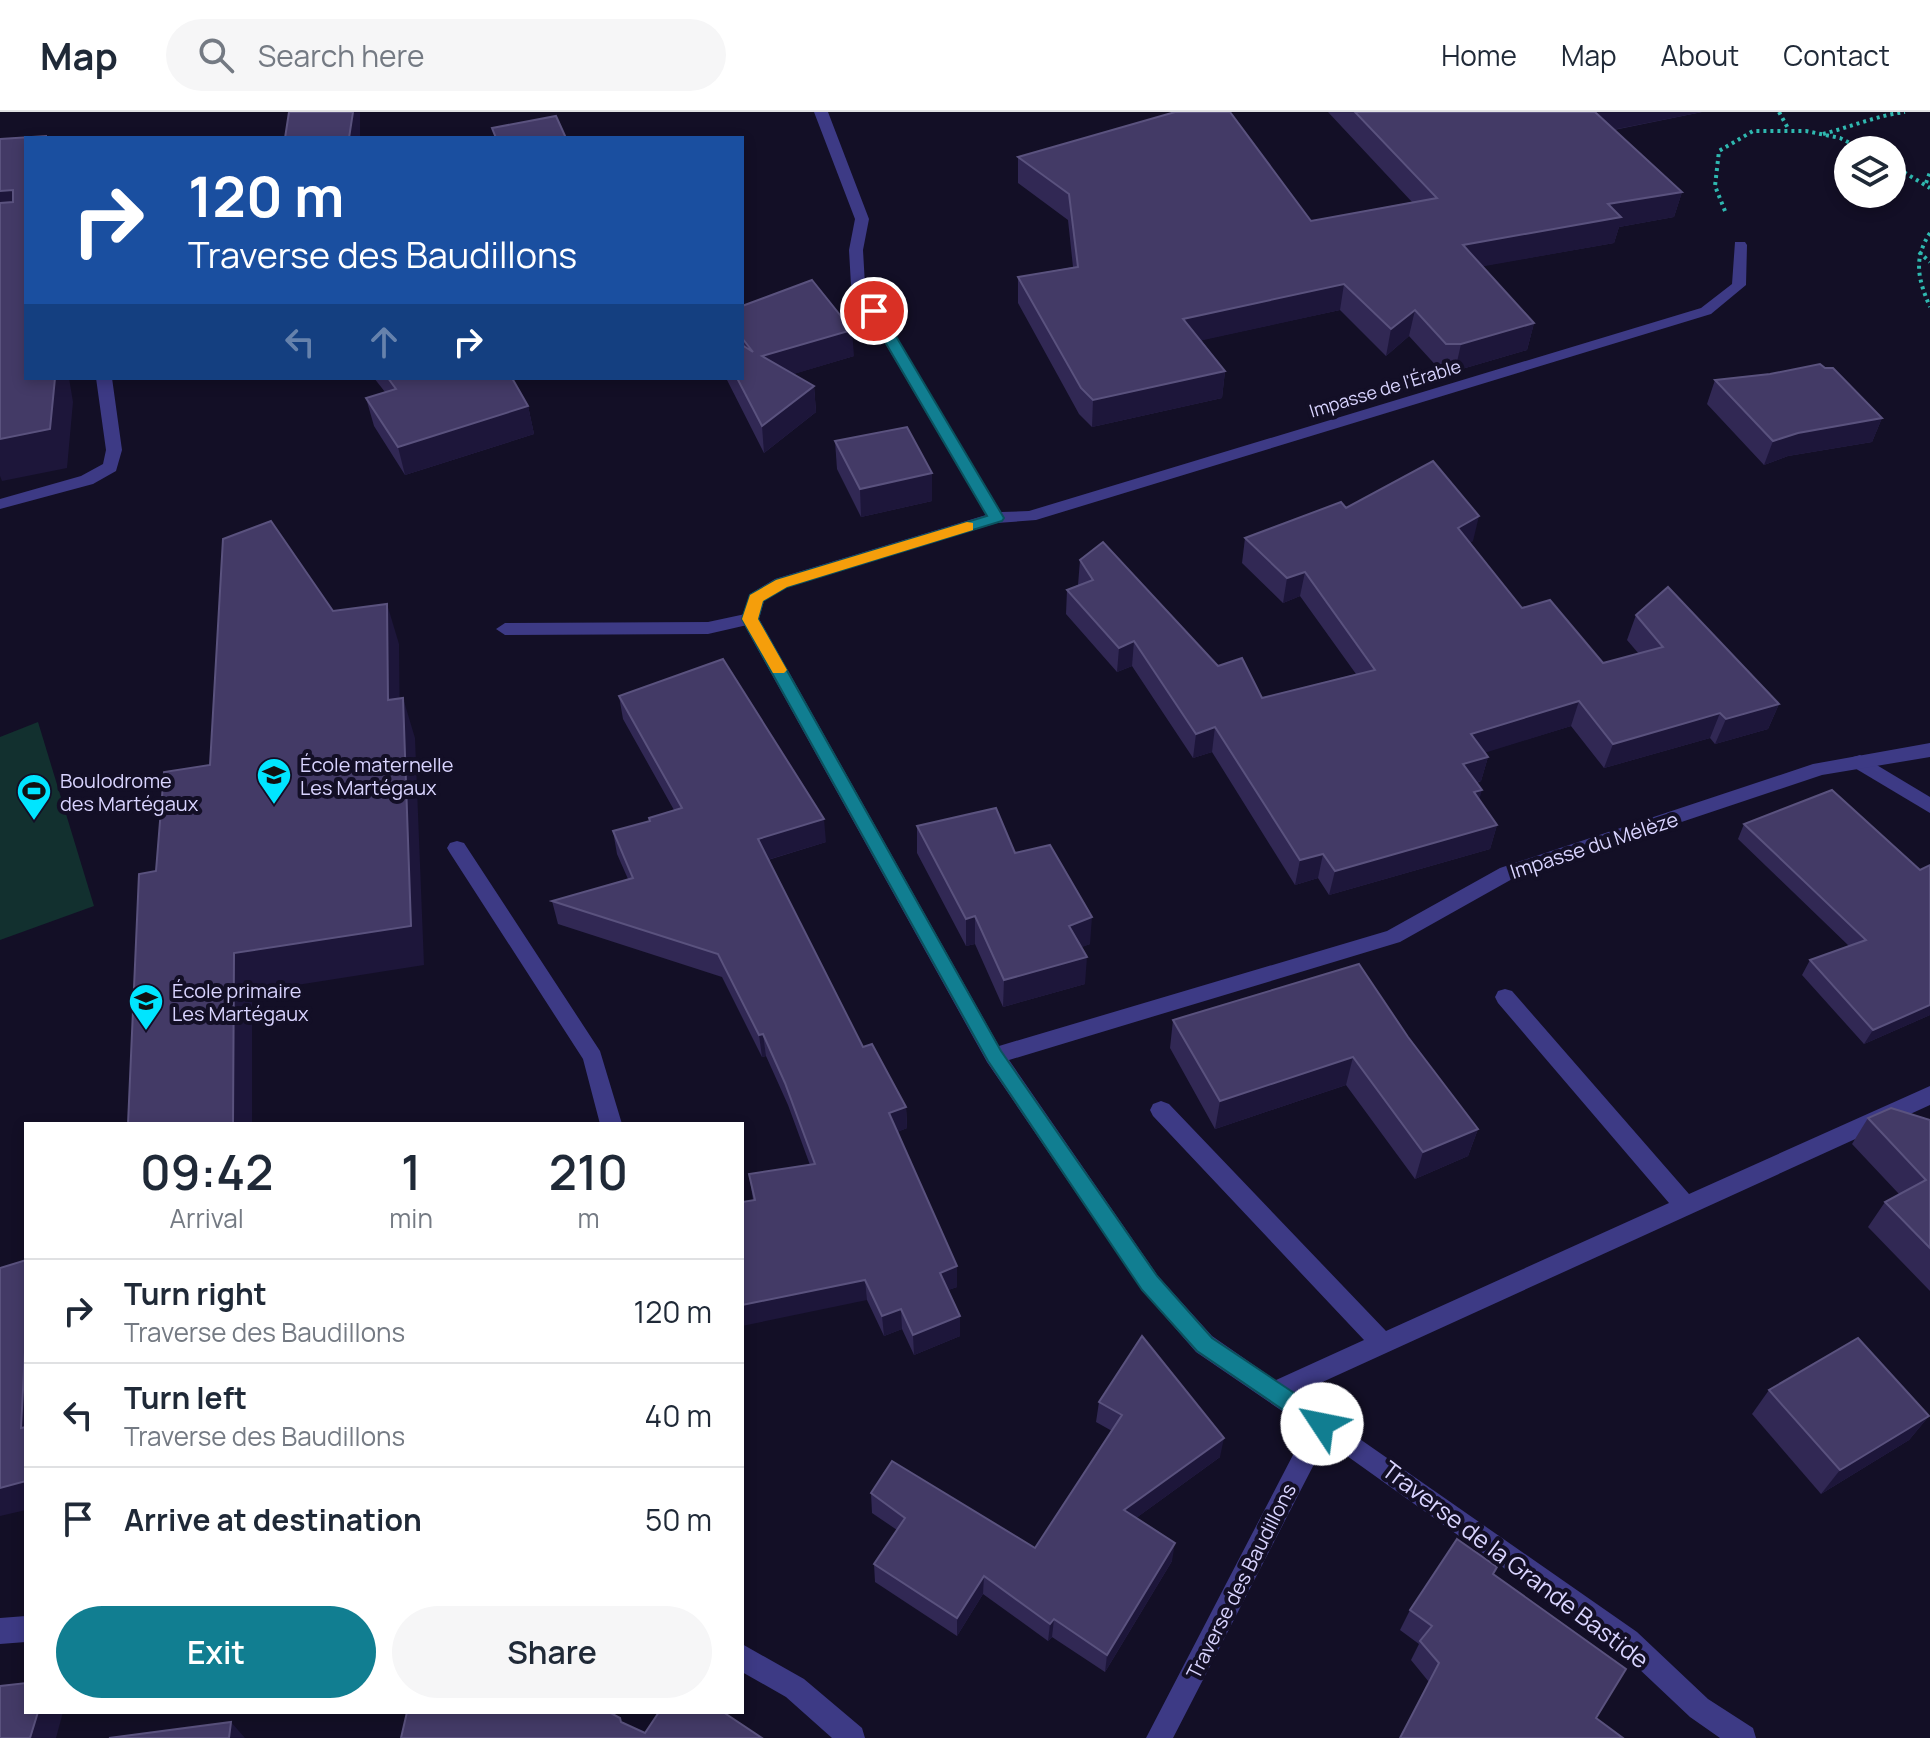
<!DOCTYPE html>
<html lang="en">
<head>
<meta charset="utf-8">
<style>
	body { margin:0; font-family:Manrope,sans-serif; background:#f6f6f7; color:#1f2937; height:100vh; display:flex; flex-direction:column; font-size:30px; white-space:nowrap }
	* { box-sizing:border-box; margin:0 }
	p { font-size:26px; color:#747a83 }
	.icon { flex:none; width:44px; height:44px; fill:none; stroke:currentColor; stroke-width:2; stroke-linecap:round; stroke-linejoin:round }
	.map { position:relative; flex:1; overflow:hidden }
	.details { position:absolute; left:24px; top:1010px; width:720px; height:592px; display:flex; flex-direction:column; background:#fff; border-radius:0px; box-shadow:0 4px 12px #0003 }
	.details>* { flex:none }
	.hud { position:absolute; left:24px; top:24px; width:720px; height:244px; border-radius:0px; box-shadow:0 4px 12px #0003; background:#1a4fa0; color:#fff; overflow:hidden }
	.fabs { position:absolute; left:1834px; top:24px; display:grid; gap:16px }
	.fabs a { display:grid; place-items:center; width:72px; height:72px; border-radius:50%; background:#fff; box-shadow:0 4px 12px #0003; font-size:40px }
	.pin { position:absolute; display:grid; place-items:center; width:68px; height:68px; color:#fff; margin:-34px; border:4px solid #fff; border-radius:50%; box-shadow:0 2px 8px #0007 }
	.me { position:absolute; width:88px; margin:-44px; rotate:304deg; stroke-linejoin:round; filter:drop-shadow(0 0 6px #0008) }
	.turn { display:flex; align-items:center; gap:28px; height:168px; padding:0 32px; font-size:36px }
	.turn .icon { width:104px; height:104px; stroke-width:2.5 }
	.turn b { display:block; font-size:56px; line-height:68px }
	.lanes { display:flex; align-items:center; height:76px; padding:0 32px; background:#0003; justify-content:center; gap:40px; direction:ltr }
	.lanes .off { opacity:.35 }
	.eta { display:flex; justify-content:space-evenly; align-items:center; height:136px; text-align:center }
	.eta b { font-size:48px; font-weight:600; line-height:56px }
	.cta { display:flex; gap:16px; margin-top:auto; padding:16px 32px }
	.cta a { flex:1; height:92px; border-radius:48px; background:#117e91; color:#fff; font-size:32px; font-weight:600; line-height:92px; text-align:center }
	.cta a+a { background:#f6f6f7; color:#1f2937 }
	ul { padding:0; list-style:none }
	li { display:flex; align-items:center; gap:24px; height:104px; padding:0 32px; border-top:2px solid #e0e1e3 }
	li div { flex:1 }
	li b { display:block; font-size:30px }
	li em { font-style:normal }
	header { display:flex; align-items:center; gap:48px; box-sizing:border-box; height:112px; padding:0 40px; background:#fff; border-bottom:2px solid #e0e1e3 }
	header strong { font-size:38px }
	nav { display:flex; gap:44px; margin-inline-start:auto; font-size:28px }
	.search { width:560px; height:72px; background:#f6f6f7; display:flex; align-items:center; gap:20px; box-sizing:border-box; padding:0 28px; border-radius:44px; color:#747a83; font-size:30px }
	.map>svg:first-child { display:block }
</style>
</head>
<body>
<header>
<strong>Map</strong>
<div class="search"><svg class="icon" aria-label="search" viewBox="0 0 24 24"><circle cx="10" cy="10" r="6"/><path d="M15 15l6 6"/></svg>Search here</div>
<nav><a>Home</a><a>Map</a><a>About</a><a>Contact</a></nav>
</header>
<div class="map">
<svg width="1930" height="1626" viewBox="0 0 1930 1626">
	<rect width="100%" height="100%" fill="#130f26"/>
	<path fill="#12302f" d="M38,610L94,794L0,828V625Z"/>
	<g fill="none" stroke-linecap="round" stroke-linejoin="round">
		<g stroke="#2fb8b0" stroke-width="4" stroke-dasharray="3 4" stroke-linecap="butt">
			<path d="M1779,0L1789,18"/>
			<path d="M1823,22C1850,15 1879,3 1905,0"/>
			<path d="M1892,53L1930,76"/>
			<path d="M1926,71L1930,60"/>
			<path d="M1725,99L1715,74L1719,39L1753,19H1806L1840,26L1864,38"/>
			<path d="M1930,121C1913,147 1918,167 1930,195"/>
			<path d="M1919,140L1930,150"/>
		</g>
		<g fill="#3d3a85" fill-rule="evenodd">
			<path d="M96,266H112L122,338L116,359L93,372L0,397V387L81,364L103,352L106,338Z"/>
			<path d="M750,501L759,507L756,511L708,522L505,523L496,517L505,511L708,510Z"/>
			<path d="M1860,643L1930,685V701L1853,655L1851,650L1853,645Z"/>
			<path d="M457,729L464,731L600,939L622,1012H600L583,947L450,741L447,736L450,731Z"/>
			<path d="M1505,877L1512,879L1689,1082L1930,974V993L1283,1288L1275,1291L1267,1288L1263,1280L1267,1272L1364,1228L1153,1004L1150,998L1153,992L1161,989L1169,992L1386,1219L1669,1091L1498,891L1495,885L1498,879Z"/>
		</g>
		<g fill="#3d3a85" fill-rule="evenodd">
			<path d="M814,0H828L869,107L863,138L865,173L1001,400L1029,399L1701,196L1732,172L1735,130H1745L1747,133L1746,173L1711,202L1036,408L997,411L787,475L764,489L759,507L999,934L1387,819L1500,756L1813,652L1930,631V645L1822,663L1514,766L1400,830L1009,948L1158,1164L1212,1224L1637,1520L1708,1587L1753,1616L1756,1626H1720L1690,1605L1619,1538L1326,1329L1173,1626H1146L1307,1316L1196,1240L1142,1178L987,950L741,507L750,482L775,467L986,403L851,173L849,138L855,107Z"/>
			<path d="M26,1504V1530L0,1532V1506Z"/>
			<path d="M742,1532L804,1567L862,1616L865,1626H832L786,1585L742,1560Z"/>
		</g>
	</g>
	<g fill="#312854">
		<path d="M1328,0H1702L1614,18L1682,80L1674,105L1619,115L1614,131L1482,154L1534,211L1527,238L1455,259H1441L1409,224L1386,244L1340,198L1201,228L1225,259L1222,286L1092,315L1079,302L1018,191V165L1073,155L1068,108L1018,71V45L1311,109L1412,90Z"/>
		<path d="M742,194L854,244L793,262L814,274L816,300L764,341L726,266H742Z"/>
		<path d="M374,266H512L528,294L534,322L405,363L374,314L366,286L385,280Z"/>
		<path d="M1715,268L1882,306L1872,330L1788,344L1764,353L1707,292Z"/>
		<path d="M835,329L932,361V389L861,405L837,357Z"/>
		<path d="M1346,396L1473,429L1470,430L1522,496L1603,551L1639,542L1627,528L1636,503L1779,592L1768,617L1715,632L1710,626L1604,656L1571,614L1485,640L1488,645L1481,669L1477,671L1479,688L1497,713L1490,737L1329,783L1318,766L1295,773L1212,640L1193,646L1132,554L1117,560L1066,502L1067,478L1078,473L1080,448L1262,586L1356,562L1300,484L1283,491L1242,451L1245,426Z"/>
		<path d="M619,584L826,730L768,748L863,935L906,995L907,1016L897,1020L957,1154V1175L948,1178L960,1224L914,1243L902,1217L884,1224L867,1188L753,1088L749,1062L810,1053L788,993L766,944L762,945L722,865L558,812L552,789L628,767L617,742L613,719L649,709L674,698L623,607Z"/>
		<path d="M1744,712L1920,758L1930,903L1864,932L1802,863L1810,848L1849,834L1738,727Z"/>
		<path d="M917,714L1015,741L1090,832L1081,835L1085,872L1003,895L975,832L966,834L917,741Z"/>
		<path d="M1173,908L1408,925L1478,1017L1468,1044L1415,1067L1346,973L1215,1017L1170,936Z"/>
		<path d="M1868,1006L1930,1008V1179L1868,1115L1885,1090L1899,1082L1852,1032Z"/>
		<path d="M1769,1278L1929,1304L1909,1328L1821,1382L1752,1302Z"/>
		<path d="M1099,1290L1220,1345L1136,1406L1172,1449L1105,1560L1052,1525L1048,1529L983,1482L957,1524L875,1470L874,1452L897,1418L872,1401L871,1381L1035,1436L1112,1319L1096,1310Z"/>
		<path d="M1497,1455L1429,1570L1411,1548L1419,1532L1400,1518L1410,1498Z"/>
	</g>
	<g fill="#1d163a">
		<path d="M353,0H360V26H349Z"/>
		<path d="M1593,0H1702L1587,23Z"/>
		<path d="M13,78L26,111L0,119V79Z"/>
		<path d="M1682,80L1674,105L1619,115L1614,131L1457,159L1463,133L1608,92Z"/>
		<path d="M1344,172L1340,198L1181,233L1183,207Z"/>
		<path d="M1415,198L1409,224L1386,244L1391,217Z"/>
		<path d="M1534,211L1527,238L1455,259L1461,232Z"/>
		<path d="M852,218L854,244L764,271L762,244Z"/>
		<path d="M1225,259L1222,286L1092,315L1093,288Z"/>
		<path d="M55,266H69L73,290L67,356L2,369L0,364V327Z"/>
		<path d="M814,274L816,300L764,341L762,314Z"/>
		<path d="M528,294L534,322L405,363L398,335Z"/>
		<path d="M1882,306L1872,330L1788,344L1764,353L1773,329L1798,321Z"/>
		<path d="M932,361V389L861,405L860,377Z"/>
		<path d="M1479,404L1473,429L1452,440L1458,416Z"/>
		<path d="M1305,460L1300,484L1283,491L1287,466Z"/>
		<path d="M387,492L399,532L400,628L388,588Z"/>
		<path d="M1134,529L1132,554L1117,560L1119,536Z"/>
		<path d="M403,586L415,626L424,853L252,880V1012H233L234,841Z"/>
		<path d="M1579,589L1571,614L1465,647L1471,622Z"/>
		<path d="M1779,592L1768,617L1715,632L1726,607Z"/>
		<path d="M1720,601L1710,626L1604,656L1613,632Z"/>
		<path d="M1215,615L1212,640L1193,646L1196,622Z"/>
		<path d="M1488,645L1481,669L1456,677L1463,652Z"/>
		<path d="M1482,678L1475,702L1474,680Z"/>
		<path d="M824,707L826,730L760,750L758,727Z"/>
		<path d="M1497,713L1490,737L1329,783L1335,759Z"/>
		<path d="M1323,742L1318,766L1295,773L1300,748Z"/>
		<path d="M975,804V832L966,834V807Z"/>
		<path d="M1092,805L1090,832L1067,841L1069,814Z"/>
		<path d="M1087,845L1085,872L1003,895L1004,868Z"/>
		<path d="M1930,893V903L1864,932L1873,918Z"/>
		<path d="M763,922L766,944L762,945L759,923Z"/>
		<path d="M1353,945L1346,973L1215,1017L1220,989Z"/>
		<path d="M906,995L907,1016L890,1023L889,1001Z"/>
		<path d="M1478,1017L1468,1044L1415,1067L1423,1040Z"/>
		<path d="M957,1154V1175L940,1181V1161Z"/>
		<path d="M865,1168L867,1188L742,1214V1193Z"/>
		<path d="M901,1197L902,1217L884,1224L882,1204Z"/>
		<path d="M960,1204V1224L914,1243L913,1223Z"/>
		<path d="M26,1221V1322L21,1316Z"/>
		<path d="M1929,1304L1909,1328L1821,1382L1840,1358Z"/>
		<path d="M1224,1326L1220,1345L1121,1417L1124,1398Z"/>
		<path d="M26,1369V1398L0,1404V1376Z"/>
		<path d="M1175,1431L1172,1449L1105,1560L1107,1543Z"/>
		<path d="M984,1464L983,1482L957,1524V1506Z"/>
		<path d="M1054,1507L1052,1525L1048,1529L1050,1512Z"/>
		<path d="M38,1600H63L56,1626H30Z"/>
		<path d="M231,1610L245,1626H229Z"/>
	</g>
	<g fill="#433a66" stroke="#5a527e" stroke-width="2">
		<path d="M289,0H353L349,26H285Z"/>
		<path d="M1175,0H1230L1311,109L1437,86L1355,0H1595L1682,80L1608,92L1621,105L1463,133L1534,211L1461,232H1446L1415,198L1391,217L1344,172L1183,207L1225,259L1093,288L1081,276L1018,165L1078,155L1069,82L1018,45Z"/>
		<path d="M556,4L566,26H496L492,16Z"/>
		<path d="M46,24V26H26V266H55L50,317L0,327V91L13,90V78L0,79V27Z"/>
		<path d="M812,168L852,218L762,244L814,274L762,314L737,266H742V233L753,240L742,226V194Z"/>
		<path d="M1820,252L1825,256H1833L1882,306L1798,321L1773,329L1715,268L1770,262Z"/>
		<path d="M388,266H512L528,294L398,335L366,286L396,277Z"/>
		<path d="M907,315L932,361L860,377L835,329Z"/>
		<path d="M1433,349L1479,404L1458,416L1522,496L1550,488L1603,551L1663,535L1636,503L1668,475L1779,592L1726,607L1720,601L1613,632L1579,589L1471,622L1488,645L1463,652L1482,678L1474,680L1497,713L1335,759L1323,742L1300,748L1215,615L1196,622L1134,529L1119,536L1067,478L1093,468L1080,448L1103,430L1218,554L1242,546L1262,586L1375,558L1305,460L1287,466L1245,426L1341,390L1346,396Z"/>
		<path d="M271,409L333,499L387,492L388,588L403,586L411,814L234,841L233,1012H128L139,762L156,759L164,660L210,653L223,427Z"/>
		<path d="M723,547L824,707L758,727L863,935L872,932L906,995L889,1001L957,1154L940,1161L960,1204L913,1223L901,1197L882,1204L865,1168L742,1193V1090L755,1088L749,1062L815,1052L785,971L763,922L759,923L718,842L552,789L633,766L613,719L650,709L649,706L682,696L619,584Z"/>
		<path d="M1832,678L1920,758L1930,753V893L1873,918L1810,848L1866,828L1744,712Z"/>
		<path d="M996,696L1015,741L1050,733L1092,805L1069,814L1087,845L1004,868L975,804L966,807L917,714Z"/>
		<path d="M1359,852L1408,925L1478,1017L1423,1040L1353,945L1220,989L1173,908Z"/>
		<path d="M1891,996L1930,1008V1136L1885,1090L1926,1068L1868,1006Z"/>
		<path d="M26,1148V1221L21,1316L26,1315V1369L0,1376V1156Z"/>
		<path d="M1142,1224L1224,1326L1124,1398L1175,1431L1107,1543L1054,1507L1050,1512L984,1464L957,1506L874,1452L905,1406L871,1381L892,1349L1035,1436L1122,1303L1099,1290Z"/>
		<path d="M1858,1226L1929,1304L1840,1358L1769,1278Z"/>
		<path d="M1457,1427L1497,1455L1493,1462L1626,1557L1596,1606L1623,1626H1400L1439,1551L1420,1529L1432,1514L1410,1498Z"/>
		<path d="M26,1571V1600H38L30,1626H0V1574Z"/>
		<path d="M407,1600H538L561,1601L562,1600H609L620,1606L621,1610L645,1621L659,1600H723L762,1626H401Z"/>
		<path d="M231,1610L229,1626H109Z"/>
	</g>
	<path fill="#117e91" stroke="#0b525e" stroke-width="2" d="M869,196L881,199L1004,406L1002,409L787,475L763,489L758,507L1001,939L1157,1164L1212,1226L1330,1305L1333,1312L1330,1319L1322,1322L1314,1319L1197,1239L1142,1178L988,949L742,507L750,483L776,468L987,404L867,199Z"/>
	<path fill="#f59e0b" d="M967,410L973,411V418L787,475L763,489L758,507L787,558L784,561H773L742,507L750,483L776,468Z"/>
	<defs>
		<g id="school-pin" transform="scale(1.8)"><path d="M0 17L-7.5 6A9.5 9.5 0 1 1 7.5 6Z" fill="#00e5ff" stroke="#130f26"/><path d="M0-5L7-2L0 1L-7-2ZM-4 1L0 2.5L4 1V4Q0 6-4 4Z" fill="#111"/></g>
		<g id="stadium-pin" transform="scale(1.8)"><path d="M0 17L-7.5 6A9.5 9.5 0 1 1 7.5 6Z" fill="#00e5ff" stroke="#130f26"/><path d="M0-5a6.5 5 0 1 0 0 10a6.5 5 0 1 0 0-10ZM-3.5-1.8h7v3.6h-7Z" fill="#111"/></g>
	</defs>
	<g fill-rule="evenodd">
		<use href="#school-pin" x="274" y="663"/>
		<use href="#stadium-pin" x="34" y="679"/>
		<use href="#school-pin" x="146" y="889"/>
	</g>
	<g text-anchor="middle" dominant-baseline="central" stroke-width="8" stroke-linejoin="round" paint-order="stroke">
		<g font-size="18" fill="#d9d4ff" stroke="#130f26">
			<text transform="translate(1385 276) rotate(-17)">Impasse de l'Érable</text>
		</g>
		<g font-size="20" fill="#d9d4ff" stroke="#130f26" text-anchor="start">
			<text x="300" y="652">École maternelle<tspan x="300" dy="23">Les Martégaux</tspan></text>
			<text x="60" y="668">Boulodrome<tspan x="60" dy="23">des Martégaux</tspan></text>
			<text x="172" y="878">École primaire<tspan x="172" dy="23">Les Martégaux</tspan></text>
		</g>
		<g font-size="20" fill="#d9d4ff" stroke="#130f26">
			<text transform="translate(1594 733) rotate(-18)">Impasse du Mélèze</text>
			<text transform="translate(1241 1469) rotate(-63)">Traverse des Baudillons</text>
		</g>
		<g font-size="24" fill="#d9d4ff" stroke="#130f26">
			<text transform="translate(1516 1452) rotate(37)">Traverse de la Grande Bastide</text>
		</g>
	</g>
</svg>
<div class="fabs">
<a><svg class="icon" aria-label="layers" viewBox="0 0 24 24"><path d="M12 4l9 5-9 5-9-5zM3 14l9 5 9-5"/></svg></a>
</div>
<div class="pin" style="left:874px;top:199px;background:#d93025"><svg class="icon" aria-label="arrive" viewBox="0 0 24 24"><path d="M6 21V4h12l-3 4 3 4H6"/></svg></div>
<svg class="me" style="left:1322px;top:1312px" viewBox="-20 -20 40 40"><circle r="19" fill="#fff"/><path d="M0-13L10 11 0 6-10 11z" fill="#117e91"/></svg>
<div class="hud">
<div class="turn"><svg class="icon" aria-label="right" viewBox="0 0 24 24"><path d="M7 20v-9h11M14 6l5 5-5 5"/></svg><div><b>120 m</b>Traverse des Baudillons</div></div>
<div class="lanes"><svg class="icon off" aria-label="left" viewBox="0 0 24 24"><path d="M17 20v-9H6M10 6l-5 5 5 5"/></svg><svg class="icon off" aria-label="ahead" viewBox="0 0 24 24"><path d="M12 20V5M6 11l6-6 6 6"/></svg><svg class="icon" aria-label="right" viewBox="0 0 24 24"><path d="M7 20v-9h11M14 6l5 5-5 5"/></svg></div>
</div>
<section class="details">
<div class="eta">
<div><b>09:42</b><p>Arrival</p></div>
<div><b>1</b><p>min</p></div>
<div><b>210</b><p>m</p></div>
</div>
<ul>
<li><svg class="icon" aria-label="right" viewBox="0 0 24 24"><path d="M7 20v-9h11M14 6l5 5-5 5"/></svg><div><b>Turn right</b><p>Traverse des Baudillons</p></div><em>120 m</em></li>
<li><svg class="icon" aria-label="left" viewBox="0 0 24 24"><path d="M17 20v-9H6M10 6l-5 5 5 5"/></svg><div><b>Turn left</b><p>Traverse des Baudillons</p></div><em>40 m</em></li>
<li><svg class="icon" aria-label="arrive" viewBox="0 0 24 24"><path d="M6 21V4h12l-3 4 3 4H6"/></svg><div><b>Arrive at destination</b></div><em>50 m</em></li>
</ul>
<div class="cta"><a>Exit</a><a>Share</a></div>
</section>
</div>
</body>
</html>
